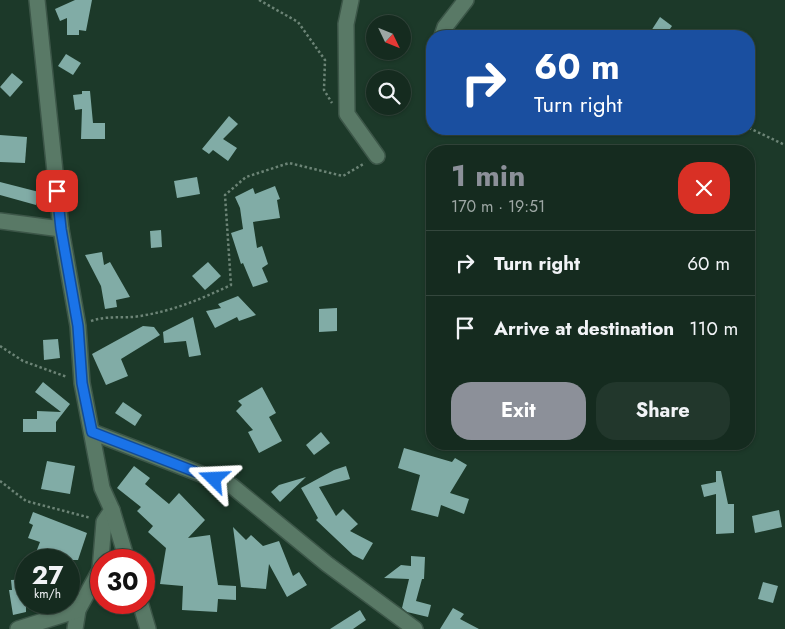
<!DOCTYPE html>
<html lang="en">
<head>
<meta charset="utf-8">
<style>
	body { margin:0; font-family:Jost,sans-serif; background:#22372c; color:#f1f3f6; height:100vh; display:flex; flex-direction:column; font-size:19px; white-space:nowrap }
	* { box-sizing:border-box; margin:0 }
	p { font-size:16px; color:#9da7a4 }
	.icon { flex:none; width:28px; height:28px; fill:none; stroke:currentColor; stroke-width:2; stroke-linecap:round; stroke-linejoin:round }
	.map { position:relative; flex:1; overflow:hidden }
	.sheet { position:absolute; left:426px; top:145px; width:329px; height:305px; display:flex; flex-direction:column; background:#152b1f; border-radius:20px; box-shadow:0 1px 4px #0004,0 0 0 1px #34473d }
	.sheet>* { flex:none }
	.guide { position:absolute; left:426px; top:30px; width:329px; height:105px; border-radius:20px; box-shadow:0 1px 4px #0004,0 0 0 1px #34473d; background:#1a4fa0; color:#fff; overflow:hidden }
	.needle { width:32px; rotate:133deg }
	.tools { position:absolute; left:366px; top:15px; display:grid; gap:10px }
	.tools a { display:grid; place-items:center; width:45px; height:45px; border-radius:50%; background:#152b1f; box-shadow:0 1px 4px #0004,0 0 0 1px #34473d; font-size:25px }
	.speed { position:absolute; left:15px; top:549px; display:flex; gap:10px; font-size:25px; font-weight:700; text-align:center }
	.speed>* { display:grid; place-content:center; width:65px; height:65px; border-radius:50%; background:#152b1f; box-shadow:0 1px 4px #0004,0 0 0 1px #34473d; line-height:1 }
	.speed small { font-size:12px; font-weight:400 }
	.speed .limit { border:8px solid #d22; background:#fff; color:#111 }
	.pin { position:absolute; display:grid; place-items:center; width:42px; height:42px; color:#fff; margin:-21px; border-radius:10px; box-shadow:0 2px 8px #0006 }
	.me { position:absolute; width:55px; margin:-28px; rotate:291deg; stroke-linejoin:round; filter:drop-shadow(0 0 4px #0008) }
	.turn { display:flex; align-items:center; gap:18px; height:105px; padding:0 25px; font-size:22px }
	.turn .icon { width:65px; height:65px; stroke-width:2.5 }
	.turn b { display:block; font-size:35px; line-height:42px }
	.round { display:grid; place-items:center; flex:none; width:52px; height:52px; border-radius:20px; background:#22372c }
	.overview { display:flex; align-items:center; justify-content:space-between; height:85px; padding:0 25px }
	h1 { font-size:30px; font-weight:700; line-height:38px; color:#8c9099 }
	.action { display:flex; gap:10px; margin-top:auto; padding:10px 25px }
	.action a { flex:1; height:58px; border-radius:20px; background:#8c9099; color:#fff; font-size:20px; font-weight:700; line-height:58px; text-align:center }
	.action a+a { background:#22372c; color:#f1f3f6 }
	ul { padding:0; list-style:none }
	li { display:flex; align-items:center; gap:15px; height:65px; padding:0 25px; border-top:1px solid #34473d }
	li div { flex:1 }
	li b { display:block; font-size:19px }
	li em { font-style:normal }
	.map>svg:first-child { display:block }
</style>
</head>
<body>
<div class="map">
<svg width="785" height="629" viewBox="0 0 785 629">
	<rect width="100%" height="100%" fill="#1c3929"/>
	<g fill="#81aca6">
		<path d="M75,0H92L86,31L79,30V35H67V18L60,21L55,9Z"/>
		<path d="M660,17L672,26L665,36H658L651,31Z"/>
		<path d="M66,54L81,63L73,75L58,66Z"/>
		<path d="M12,73L23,82L10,97L0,87Z"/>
		<path d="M82,91H90L93,123H105V139H81L82,109L75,110L73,95L82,94Z"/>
		<path d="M229,116L238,124L223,139L237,148L228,161L213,150L209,154L202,149Z"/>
		<path d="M0,135L27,137L25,163L0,162Z"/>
		<path d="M197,177L200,194L177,198L174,181Z"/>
		<path d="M0,182L39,192L36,205L0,195Z"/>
		<path d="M275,186L280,199L277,200L280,218L253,222L257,248L262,246L268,264L262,268L268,282L253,287L243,263L241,264L231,233L243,229L240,208L235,197L253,188L255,194Z"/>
		<path d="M161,230L162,247L151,248L150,231Z"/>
		<path d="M102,252L104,265L110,262L130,297L116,300L117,307L105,309L101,286L85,255Z"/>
		<path d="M208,262L221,276L205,290L192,276Z"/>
		<path d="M238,296L256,315L239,321L237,317L215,328L206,311L221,308L218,304Z"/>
		<path d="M337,308V331L319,332V309Z"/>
		<path d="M193,317L201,355L189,357L186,341L164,343L163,332Z"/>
		<path d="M143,326L154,327L160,335L121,359L128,376L106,385L92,354Z"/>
		<path d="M58,339L60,358L44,360L43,340Z"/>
		<path d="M43,382L70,404L56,422V432H23V419H37V411L61,412L35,392Z"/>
		<path d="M262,387L276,413L269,417L282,441L259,453L248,432L253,430L236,411L242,405L238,401Z"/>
		<path d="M123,402L142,415L135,426L115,413Z"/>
		<path d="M321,432L330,443L314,455L306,445Z"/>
		<path d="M404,448L452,462L455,458L467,465L450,493L469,499L464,514L441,505L438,517L411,510L420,475L398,468Z"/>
		<path d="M47,461L75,466L70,494L41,489Z"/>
		<path d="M134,466L150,478L145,484L169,504L179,493L205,520L188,538L210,535L218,585L236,586V600L218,599L217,612L182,610L183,586L160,584L166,548L148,532L153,526L137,511L141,507L117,488Z"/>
		<path d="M346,466L350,479L319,487L336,516L343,509L358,524L350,531L373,543L363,560L353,555L316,520L318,518L301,488L334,470Z"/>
		<path d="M716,471H721L728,504H734V533L716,534V494L704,497L701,485L716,482Z"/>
		<path d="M306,477L280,502L271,492L279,485Z"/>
		<path d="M779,510L782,527L755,533L752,516Z"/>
		<path d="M33,512L87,533L78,560H33L40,542L28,538L33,525L29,523Z"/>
		<path d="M233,527L246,540L251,535L263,546L279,541L293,576L299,572L307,585L287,597L269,564L266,589L241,587Z"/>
		<path d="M411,556L425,557L424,579H422L416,601L431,605L428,617L407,612L402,608L409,579L384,578L401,565L411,566Z"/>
		<path d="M26,579V612L13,615L9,590H12L11,580Z"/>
		<path d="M763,582L778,586L773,603L758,599Z"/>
		<path d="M453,608L464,614L460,619L479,629H440Z"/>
		<path d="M360,610L366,620L353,629H330Z"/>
	</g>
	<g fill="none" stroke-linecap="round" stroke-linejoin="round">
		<g stroke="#3c5648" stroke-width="18">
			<g id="minor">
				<path d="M37,0L61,229L78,326L82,383L102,488L112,510L104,522L100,570L78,610L75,629"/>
				<path d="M351,0L346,24L347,114L377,156"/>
				<path d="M442,36L445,27L466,0"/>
				<path d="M0,221L61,229"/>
				<path d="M92,432L232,486L327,564L415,629"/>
				<path d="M112,510L127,560"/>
				<path d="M140,602L148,629"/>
				<path d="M18,629L78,610"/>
			</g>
		</g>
		<g stroke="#6c8476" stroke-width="2.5" stroke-dasharray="2.5 2.5" stroke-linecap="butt">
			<path d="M259,0L298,22L325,60L324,90L332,103"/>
			<path d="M749,128L785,145"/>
			<path d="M91,321C108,315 123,319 140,316C173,311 201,299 231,285L225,195L246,177L289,163L343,176L365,163"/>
			<path d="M0,346L23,361L67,377"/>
			<path d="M0,481L26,501L91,518"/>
		</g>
		<use href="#minor" stroke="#597966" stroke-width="15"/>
	</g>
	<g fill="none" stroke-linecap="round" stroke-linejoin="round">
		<g stroke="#114b97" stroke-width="12">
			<path id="route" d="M57,191L61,229L78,326L82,383L92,432L214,479"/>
		</g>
		<use href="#route" stroke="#1a73e8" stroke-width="9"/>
	</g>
</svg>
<div class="tools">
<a><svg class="needle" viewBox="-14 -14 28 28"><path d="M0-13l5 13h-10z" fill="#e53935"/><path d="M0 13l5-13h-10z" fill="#9da7a4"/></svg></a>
<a><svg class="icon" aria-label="search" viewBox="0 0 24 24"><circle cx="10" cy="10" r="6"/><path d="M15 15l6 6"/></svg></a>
</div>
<div class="speed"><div>27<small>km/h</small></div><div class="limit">30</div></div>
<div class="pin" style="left:57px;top:191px;background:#d93025"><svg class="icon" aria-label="arrive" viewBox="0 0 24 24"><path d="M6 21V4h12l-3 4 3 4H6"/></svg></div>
<svg class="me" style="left:214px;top:479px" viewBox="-20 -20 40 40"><path d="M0-17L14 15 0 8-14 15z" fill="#1a73e8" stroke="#fff" stroke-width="4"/></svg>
<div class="guide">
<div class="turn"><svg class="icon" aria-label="right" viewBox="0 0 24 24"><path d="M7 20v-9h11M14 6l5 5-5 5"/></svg><div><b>60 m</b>Turn right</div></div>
</div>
<section class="sheet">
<div class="overview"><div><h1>1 min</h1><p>170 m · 19:51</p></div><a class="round" style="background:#d93025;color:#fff"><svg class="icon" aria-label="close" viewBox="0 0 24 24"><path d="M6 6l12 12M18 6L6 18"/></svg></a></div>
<ul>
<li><svg class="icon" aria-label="right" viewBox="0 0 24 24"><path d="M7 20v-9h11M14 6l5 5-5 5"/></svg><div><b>Turn right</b></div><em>60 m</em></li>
<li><svg class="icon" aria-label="arrive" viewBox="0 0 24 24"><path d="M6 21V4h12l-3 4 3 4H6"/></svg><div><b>Arrive at destination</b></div><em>110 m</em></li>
</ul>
<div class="action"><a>Exit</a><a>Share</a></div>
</section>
</div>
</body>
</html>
